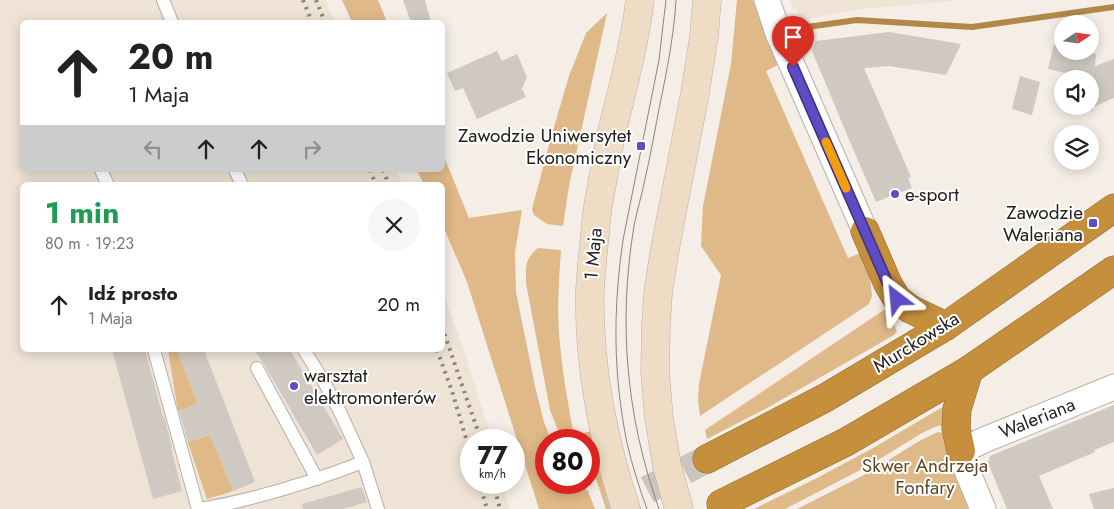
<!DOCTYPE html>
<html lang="pl">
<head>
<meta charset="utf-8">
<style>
	body { margin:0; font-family:Jost,sans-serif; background:#f6f6f6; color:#222; height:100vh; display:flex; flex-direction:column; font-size:19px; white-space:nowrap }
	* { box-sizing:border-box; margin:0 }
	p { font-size:16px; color:#767676 }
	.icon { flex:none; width:28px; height:28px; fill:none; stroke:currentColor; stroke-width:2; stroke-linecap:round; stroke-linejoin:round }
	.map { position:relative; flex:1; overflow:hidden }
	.sheet { position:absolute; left:20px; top:182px; width:425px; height:170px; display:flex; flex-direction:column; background:#fff; border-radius:8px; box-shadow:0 2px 12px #0003 }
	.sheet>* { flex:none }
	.guide { position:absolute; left:20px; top:20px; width:425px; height:152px; border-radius:8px; box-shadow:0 2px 12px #0003; background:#fff; color:#222; overflow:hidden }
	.needle { width:32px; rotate:77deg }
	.controls { position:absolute; left:1054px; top:15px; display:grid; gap:10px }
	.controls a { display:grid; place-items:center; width:45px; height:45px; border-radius:50%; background:#fff; box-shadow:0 2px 12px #0003; font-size:25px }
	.speed { position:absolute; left:460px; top:429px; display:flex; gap:10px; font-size:25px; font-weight:700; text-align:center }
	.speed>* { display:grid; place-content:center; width:65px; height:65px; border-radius:50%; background:#fff; box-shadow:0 2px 12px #0003; line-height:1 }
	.speed small { font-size:12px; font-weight:400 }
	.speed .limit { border:8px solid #d22; background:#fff; color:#111 }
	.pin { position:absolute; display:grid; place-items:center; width:42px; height:42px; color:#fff; margin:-51px -21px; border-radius:50% 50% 50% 0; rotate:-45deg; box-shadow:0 0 5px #0007 }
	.pin .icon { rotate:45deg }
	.me { position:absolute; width:55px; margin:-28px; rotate:331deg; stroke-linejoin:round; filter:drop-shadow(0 0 4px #0008) }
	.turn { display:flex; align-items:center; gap:18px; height:105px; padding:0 25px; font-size:22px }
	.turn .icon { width:65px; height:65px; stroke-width:2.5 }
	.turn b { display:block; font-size:35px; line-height:42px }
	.lanes { display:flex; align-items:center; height:48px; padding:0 25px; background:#0003; justify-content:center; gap:25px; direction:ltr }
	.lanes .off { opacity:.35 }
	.round { display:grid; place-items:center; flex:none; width:52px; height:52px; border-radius:26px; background:#f6f6f6 }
	.headline { display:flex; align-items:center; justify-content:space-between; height:85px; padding:0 25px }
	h1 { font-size:30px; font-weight:700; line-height:38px; color:#1e9e55 }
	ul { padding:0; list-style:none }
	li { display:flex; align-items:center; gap:15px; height:75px; padding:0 25px }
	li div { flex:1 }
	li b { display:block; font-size:19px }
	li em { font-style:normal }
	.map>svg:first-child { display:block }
</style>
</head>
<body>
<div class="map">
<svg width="1114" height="509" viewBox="0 0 1114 509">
	<rect width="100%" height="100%" fill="#f4eee6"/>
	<g fill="#eee3d5">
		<path d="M0,0H325L335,22H22V170H396L403,185H22V350H442L443,291L462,345L492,440H471V482L503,483L509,509H0Z"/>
		<path d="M790,0H961L862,9L802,20L796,8L794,9Z"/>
	</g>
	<g fill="#dfb987">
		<path d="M342,0H378L387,22H352Z"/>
		<path d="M737,0H753L780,64L766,71L848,258L863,252L869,268L872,296L869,304L700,416L698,400L699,384L721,275L701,246L703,206L731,64Z"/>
		<path d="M607,13L569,186L563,226L547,224L534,215L532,209L552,134L569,76L586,33Z"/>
		<path d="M443,154L469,218L522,210L515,252L516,292L535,386L544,422L551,440H546V482L581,483L588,491L595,509H539L467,282L443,226L442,185H424L417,170H442Z"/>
		<path d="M538,248L561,250C559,278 557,306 559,334C562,370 568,405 575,440H562L550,410L526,283C526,266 524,260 538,248Z"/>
		<path d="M887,308L897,332L894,335L767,408L707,439L705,430Z"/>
		<path d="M168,350H177L198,404L178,411Z"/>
		<path d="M946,405L944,425L937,426L922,433L870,465L785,509H754L817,478L873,448Z"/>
		<path d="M593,431L613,509H606L589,458V440H585L583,433Z"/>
		<path d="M938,432L948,434L975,509H797L864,475L921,440Z"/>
		<path d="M210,435L233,491L207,499L188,442Z"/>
	</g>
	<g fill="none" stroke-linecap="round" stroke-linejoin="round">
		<path stroke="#b2884a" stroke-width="6" d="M807,27L857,20L972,27L1114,7"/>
	</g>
	<g fill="#cfc9c2">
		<path d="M403,0H425L431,22H411Z"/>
		<path d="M889,32L961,44L946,75L889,66L864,68L911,177L908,178L912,188L876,202L850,142L812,51L816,41Z"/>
		<path d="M1054,44L1062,46V51H1083L1096,54L1095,66L1114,59V98L1093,107L1092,113L1090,106V79H1079L1078,76L1048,69Z"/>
		<path d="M497,51L502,61L517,54L527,77L522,89L526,97L477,119L463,88L455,91L447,73Z"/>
		<path d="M1020,76L1040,82L1032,115L1012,109Z"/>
		<path d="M112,350H145L163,417L164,416L172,447L171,448L182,491L153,499Z"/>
		<path d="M177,350H204L255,482L233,491L210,435L188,442L179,411L198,404Z"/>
		<path d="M254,350H290L343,439L317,455L264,364Z"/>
		<path d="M1114,405V442L1094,450L1095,452L1039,476L1053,509H1007L988,463L990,456Z"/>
		<path d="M362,487L367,502L343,509H303L302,504Z"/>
		<path d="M1114,488V509H1094L1089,494Z"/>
	</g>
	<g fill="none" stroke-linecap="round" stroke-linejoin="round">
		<path stroke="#cac5be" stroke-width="28" stroke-dasharray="28 14" stroke-linecap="butt" d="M610,509L707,459"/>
		<g stroke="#b7b1aa" stroke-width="14">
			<g id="lane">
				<path d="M163,0L172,22"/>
				<path d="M101,170L108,185"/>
				<path d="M235,170L242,185"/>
				<path d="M154,350L198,509"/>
				<path d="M257,368L317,479"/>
				<path d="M363,462L378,509"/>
				<path d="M201,509C257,499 311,482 363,462L341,414L323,380L304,350"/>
			</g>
		</g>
		<g stroke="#b7b1aa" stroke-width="27">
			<g id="street">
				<path d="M767,0L778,33L865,231"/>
				<path d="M983,509L968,473L961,451L984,440L1114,387"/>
			</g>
		</g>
		<g stroke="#b7b1aa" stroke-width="29">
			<g id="secondary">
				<path d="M626,509C603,441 588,362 590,290C591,271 593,252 595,234C596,222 597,211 599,200C603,180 606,160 610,140C621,94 634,48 640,0"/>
				<path d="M679,509L667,466L659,418L655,372L656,324L658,294L664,254L695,93L704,36L707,0"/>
			</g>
		</g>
		<g stroke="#8d6830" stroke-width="29">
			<g id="highway">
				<path d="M865,231L888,284L897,299L910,309L946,326"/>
				<path d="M961,451L956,428L957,409L969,370"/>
				<path d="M707,459L825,398L946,326L1114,208"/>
				<path d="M721,504L846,442L969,370L1114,270"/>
			</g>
		</g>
		<use href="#lane" stroke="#fff" stroke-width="12"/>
		<use href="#street" stroke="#fff" stroke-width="25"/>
		<use href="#secondary" stroke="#eeddc4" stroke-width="28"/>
		<use href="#highway" stroke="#c68f3b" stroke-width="28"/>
		<g stroke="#898580" stroke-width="1">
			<path d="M647,509C639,487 632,465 627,443C613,374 613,309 623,240L659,60L666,0"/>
			<path d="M659,509C626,416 618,323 634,226C637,210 642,195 645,179C651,154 655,129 660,104C667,70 674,35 676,0"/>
		</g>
		<g stroke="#898580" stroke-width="4" stroke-dasharray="2.5 5" stroke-linecap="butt">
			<path d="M303,0L312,22"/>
			<path d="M316,0L325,22"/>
			<path d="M370,170L376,185"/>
			<path d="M383,170L389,185"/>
			<path d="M442,327L481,440"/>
			<path d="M437,350L452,391L471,455"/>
			<path d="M479,482L487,509"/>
			<path d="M493,482L500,509"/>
		</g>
	</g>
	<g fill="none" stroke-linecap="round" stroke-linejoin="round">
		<g stroke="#3e3180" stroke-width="12">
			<path id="route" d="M793,67L888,284L897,299"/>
		</g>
		<use href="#route" stroke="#5f4cc5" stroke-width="9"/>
		<path stroke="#f59e0b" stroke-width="9" d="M826,142L846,188"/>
	</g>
	<g fill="#5f4cc5" stroke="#fff" stroke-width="2">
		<rect x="636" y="141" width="10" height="10" rx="2.5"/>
		<circle cx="895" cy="194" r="5"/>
		<rect x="1088" y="218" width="10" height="10" rx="2.5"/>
		<circle cx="294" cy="386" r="5"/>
	</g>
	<g text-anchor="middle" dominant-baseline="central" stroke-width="4" stroke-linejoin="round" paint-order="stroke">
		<g font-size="19" fill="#22201d" stroke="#fff" text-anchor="end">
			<text x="631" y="135">Zawodzie Uniwersytet<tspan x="631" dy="22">Ekonomiczny</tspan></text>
			<text x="905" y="194" text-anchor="start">e-sport</text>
			<text x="1083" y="212">Zawodzie<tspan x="1083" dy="22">Waleriana</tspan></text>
			<text x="304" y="375" text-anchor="start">warsztat<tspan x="304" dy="22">elektromonterów</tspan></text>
		</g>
		<g font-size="19" fill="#22201d" stroke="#fff">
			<text transform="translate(593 254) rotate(-85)">1 Maja</text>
			<text transform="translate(916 342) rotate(-32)">Murckowska</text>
			<text transform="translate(1037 418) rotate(-22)">Waleriana</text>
		</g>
		<g font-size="19" fill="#614824" stroke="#fff">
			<text x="925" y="465">Skwer Andrzeja<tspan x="925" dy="22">Fonfary</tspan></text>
		</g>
	</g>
</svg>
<div class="controls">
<a><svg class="needle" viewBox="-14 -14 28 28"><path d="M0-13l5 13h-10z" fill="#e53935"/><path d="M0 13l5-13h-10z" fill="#767676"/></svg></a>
<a><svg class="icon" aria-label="sound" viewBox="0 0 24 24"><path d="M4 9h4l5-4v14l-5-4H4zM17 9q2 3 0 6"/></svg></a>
<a><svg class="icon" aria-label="layers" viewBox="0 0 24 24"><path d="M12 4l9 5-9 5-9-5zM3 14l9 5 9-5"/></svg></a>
</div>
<div class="speed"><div>77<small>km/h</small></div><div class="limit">80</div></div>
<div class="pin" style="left:793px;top:67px;background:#d93025"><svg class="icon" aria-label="arrive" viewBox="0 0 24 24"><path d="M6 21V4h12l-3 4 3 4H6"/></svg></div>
<svg class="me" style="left:897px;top:299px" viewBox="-20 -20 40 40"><path d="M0-17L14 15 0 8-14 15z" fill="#5f4cc5" stroke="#fff" stroke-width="4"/></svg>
<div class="guide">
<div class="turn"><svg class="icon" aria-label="ahead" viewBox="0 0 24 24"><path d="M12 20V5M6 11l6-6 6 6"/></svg><div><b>20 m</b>1 Maja</div></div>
<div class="lanes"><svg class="icon off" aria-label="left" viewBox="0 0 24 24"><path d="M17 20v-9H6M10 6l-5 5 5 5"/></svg><svg class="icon" aria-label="ahead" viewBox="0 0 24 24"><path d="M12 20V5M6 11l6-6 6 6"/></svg><svg class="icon" aria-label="ahead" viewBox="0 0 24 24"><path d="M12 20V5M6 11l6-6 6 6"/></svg><svg class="icon off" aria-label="right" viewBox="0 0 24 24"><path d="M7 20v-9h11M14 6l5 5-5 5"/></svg></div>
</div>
<section class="sheet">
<div class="headline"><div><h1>1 min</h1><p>80 m · 19:23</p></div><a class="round"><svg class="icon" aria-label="close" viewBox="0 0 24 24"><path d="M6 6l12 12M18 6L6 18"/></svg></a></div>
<ul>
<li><svg class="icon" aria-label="ahead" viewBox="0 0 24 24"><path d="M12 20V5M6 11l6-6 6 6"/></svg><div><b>Idź prosto</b><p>1 Maja</p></div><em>20 m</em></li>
</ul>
</section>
</div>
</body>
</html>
